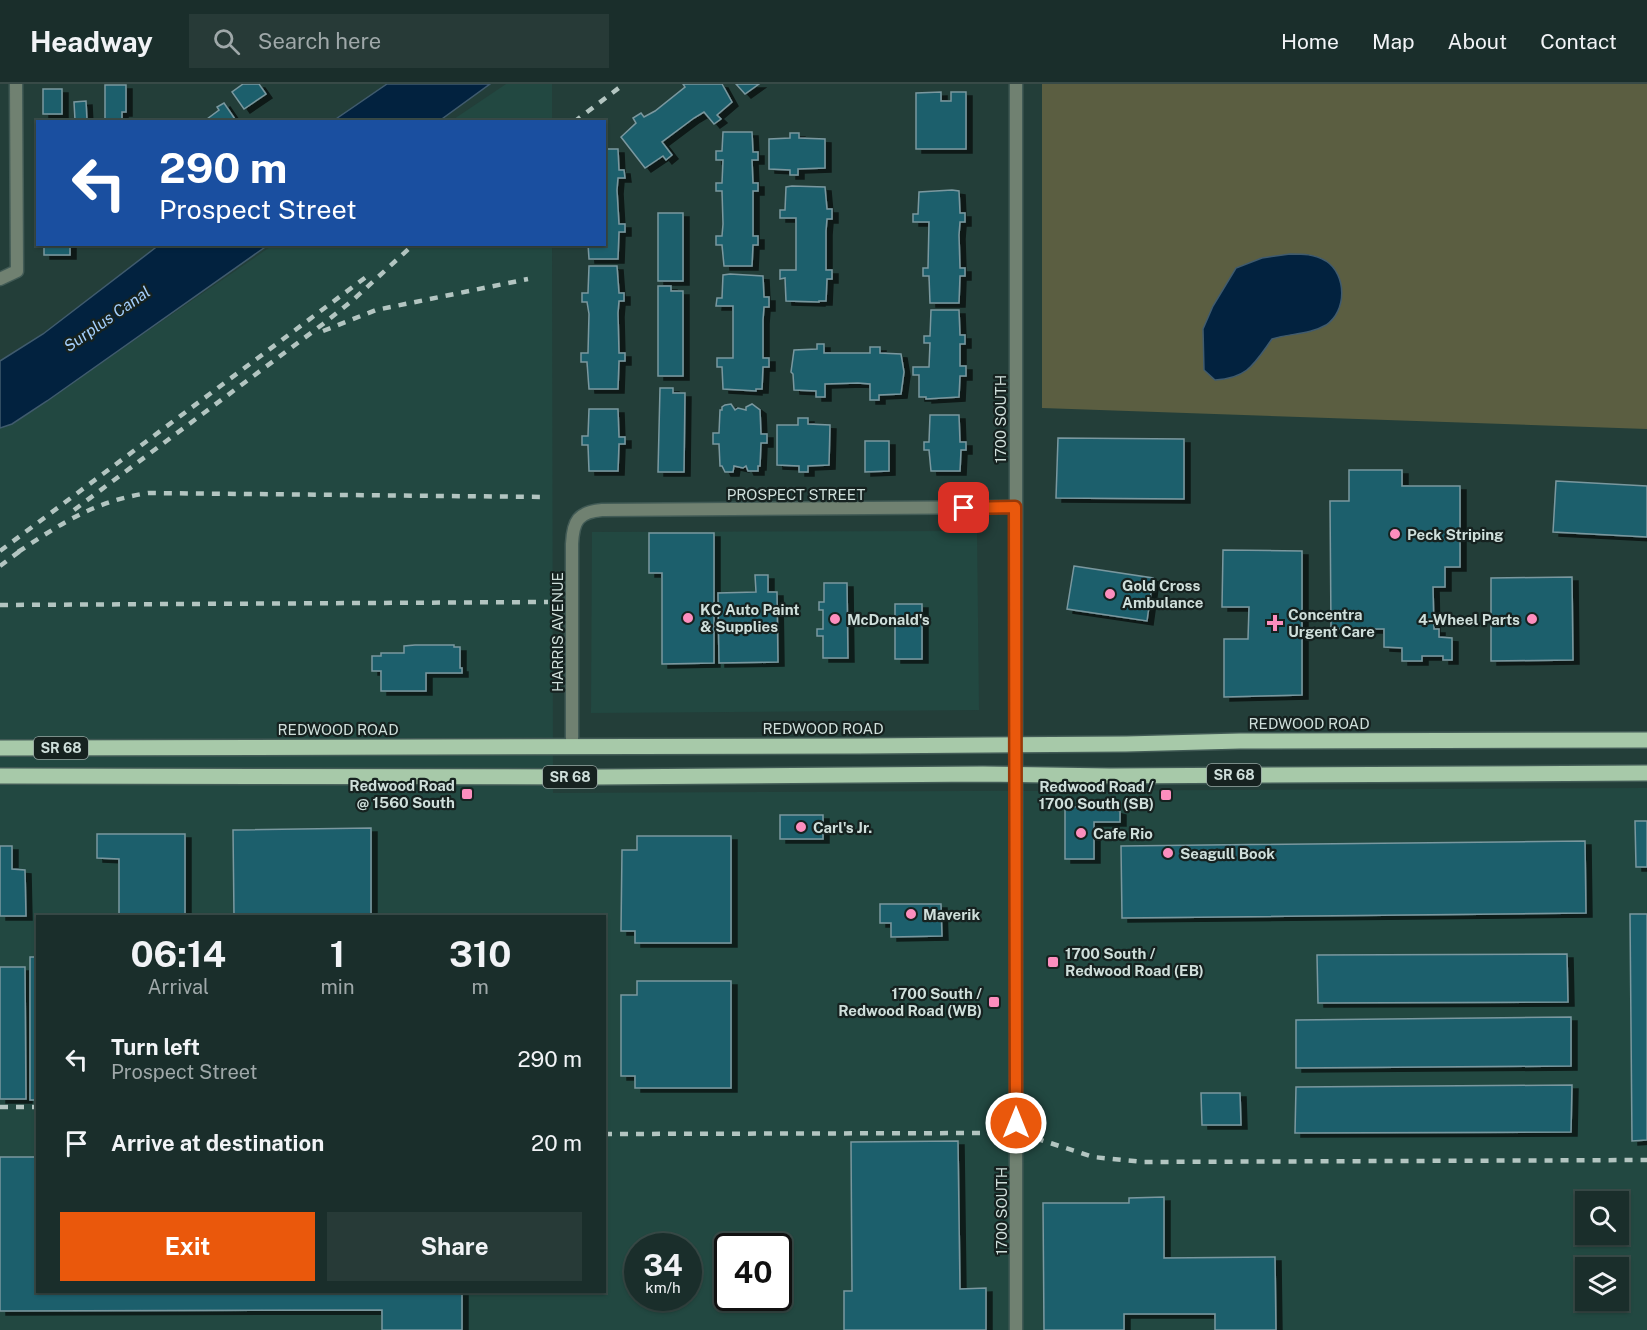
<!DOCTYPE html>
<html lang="en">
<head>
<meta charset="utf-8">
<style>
	body { margin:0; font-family:"Public Sans",sans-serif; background:#273a37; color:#f1f3f6; height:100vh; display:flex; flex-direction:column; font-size:22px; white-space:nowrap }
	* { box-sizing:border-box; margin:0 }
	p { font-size:20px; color:#9fa8a9 }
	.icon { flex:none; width:33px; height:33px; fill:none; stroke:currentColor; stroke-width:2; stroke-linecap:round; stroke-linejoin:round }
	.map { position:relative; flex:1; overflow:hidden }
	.side { position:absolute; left:36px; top:831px; width:570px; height:378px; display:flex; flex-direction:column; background:#1a2e2b; border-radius:0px; box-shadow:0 2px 4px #0004,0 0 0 2px #384a47 }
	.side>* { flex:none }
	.top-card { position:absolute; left:36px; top:36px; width:570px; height:126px; border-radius:0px; box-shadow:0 2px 4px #0004,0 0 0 2px #384a47; background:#1a4fa0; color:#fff; overflow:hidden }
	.tools { position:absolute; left:1575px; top:1107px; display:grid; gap:12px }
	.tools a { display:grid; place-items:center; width:54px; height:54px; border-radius:0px; background:#1a2e2b; box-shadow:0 2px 4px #0004,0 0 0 2px #384a47; font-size:30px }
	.speed { position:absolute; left:624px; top:1149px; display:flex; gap:12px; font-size:30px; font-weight:700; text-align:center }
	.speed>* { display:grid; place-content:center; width:78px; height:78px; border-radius:50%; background:#1a2e2b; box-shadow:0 2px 4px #0004,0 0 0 2px #384a47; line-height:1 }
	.speed small { font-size:15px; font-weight:400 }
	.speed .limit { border:3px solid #111; border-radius:9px; background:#fff; color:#111 }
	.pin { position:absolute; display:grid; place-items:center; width:51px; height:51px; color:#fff; margin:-26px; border-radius:12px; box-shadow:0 3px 9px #0006 }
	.me { position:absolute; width:66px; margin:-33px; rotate:0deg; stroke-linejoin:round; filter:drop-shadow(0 0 4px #0008) }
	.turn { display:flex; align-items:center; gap:21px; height:126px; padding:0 24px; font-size:27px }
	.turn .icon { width:78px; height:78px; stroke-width:2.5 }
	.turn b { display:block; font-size:42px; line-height:51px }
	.eta { display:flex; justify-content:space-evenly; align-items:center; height:102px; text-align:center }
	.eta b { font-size:36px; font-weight:700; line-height:42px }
	.button { display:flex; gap:12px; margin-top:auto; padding:12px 24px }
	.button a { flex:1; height:69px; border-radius:0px; background:#ea580c; color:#fff; font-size:24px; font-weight:700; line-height:69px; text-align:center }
	.button a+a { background:#273a37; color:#f1f3f6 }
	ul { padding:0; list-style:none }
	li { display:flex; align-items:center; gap:18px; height:84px; padding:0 24px }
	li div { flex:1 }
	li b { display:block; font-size:22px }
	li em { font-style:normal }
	header { display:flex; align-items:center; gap:36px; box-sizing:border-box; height:84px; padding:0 30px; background:#1a2e2b; border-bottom:2px solid #384a47 }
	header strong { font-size:28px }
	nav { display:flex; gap:33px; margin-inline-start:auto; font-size:21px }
	.search { width:420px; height:54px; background:#273a37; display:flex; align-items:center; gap:15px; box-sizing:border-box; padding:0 21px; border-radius:0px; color:#9fa8a9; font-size:22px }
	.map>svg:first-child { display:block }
</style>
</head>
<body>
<header>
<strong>Headway</strong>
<div class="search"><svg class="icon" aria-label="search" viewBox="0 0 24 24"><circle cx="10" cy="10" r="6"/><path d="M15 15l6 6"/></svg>Search here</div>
<nav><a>Home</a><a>Map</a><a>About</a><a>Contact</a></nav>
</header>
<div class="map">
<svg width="1647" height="1246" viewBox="0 0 1647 1246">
	<defs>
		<filter id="shadow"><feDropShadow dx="6" dy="4" stdDeviation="0" flood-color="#0009"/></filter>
	</defs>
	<rect width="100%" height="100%" fill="#233e39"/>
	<g fill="#224841" fill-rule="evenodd">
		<path d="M506,0H552V37H451Z"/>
		<path d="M273,161H552L553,709L1647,704V1246H0V339L40,321ZM38,832H604V1208H38ZM1586,1118H1618V1150H1586ZM638,1162H688V1214H638ZM728,1162H778V1214H728ZM1586,1184H1618V1216H1586Z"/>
		<path d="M977,447L979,626L591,629L592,448Z"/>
	</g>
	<path fill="#5b5e41" d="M1042,0H1647V345L1042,324Z"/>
	<g fill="#02223f" stroke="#405b6e" stroke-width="1.5">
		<path d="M387,0H490L439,37H333Z"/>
		<path d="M159,161H268L47,317L12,340L0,344V277L43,250Z"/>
		<path d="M1290,170C1303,170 1314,170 1326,177C1347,191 1347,227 1326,241C1309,251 1290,249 1272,255C1254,280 1248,294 1215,296L1204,286L1203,245L1213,222L1236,184L1262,174Z"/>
	</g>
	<g fill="#1e5e6c" stroke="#7a989f" stroke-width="1.5" filter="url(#shadow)">
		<path d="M243,0H259L266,10L244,25L232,8Z"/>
		<path d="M683,0H722L732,18L717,31L721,35L714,40L704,28L694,34L662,58L672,71L666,76L663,72L645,84L621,53L636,39L633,34L641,29L644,33L655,27L685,3Z"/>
		<path d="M736,0H759L745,10Z"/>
		<path d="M105,1H126V28H122V38H105Z"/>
		<rect x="43" y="5" width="19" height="25"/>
		<path d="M941,8V17H951V8H966V65H916V9Z"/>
		<path d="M86,17L87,36H75L74,18Z"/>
		<path d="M224,19L237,38H208L207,35L219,26L217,23Z"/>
		<path d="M723,48H752L753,68H758V76H752L753,99H758V107H753V152H758V161H753L752,182H724L722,161H716V152H722L723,140L722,107H716V99H722L723,76H716V67H722Z"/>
		<path d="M790,49H799V54L825,55V84L798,85V91H790V86L769,85V55L790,54Z"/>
		<path d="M604,65H618L619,86H624L625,94H618L617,106L619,140H625V148H619L618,175H589L588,160H604Z"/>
		<path d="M792,102L825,103L827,125H832V135H827L826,147V186H832V195H827L826,217H819V218L786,217L785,194L780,195V186H796V134H780V126H785L786,103Z"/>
		<path d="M952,106L959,107L960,129H965V138H960L959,151L960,184H965V192H960L959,219H930L929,192H923V184H928L929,138H913V130H918L919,108Z"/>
		<rect x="658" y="129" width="25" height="68"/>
		<rect x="44" y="160" width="26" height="11"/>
		<path d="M589,182H617L619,209H624V217H619L618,229L619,269H625V277H619L618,305H589L587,278H581V269H588L589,230L587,218H582V209H588Z"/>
		<path d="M730,190L763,192L764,213H769V223H764L763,236V274H769V283H763L762,305H756V307L723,305L722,283H717V274H733V222H716L717,214H722L723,191Z"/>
		<path d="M658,202H671V207H683V292H658Z"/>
		<path d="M931,226H959L960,251H965V260H960V282H966V292H960L959,313L926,315V313H919V291H913V283H929L930,259H924V252H930Z"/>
		<path d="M817,260H824V269H870V263H880V269L901,270L904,288L901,310L879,311V316H870V300L858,299L825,300V313H816V307L794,306L793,290L791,288L794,266L817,265Z"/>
		<path d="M660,304H673V309H685L684,388H658Z"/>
		<path d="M731,320L735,326L738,324L746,326V323L752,320L760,326L761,350H767V359H761L760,382H758V387H748L746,382L743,384L734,382L733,388H725L722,382H720L719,360H713V349H719L720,326H722V323L725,321Z"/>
		<path d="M589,325H618L619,353H625V360H619L618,387H589L588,361H582V352H588Z"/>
		<path d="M930,331H959L960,358H966V366H961L960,387H931L929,366H924V358H929Z"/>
		<path d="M798,334H808V340L830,341L829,381L808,382V388H799V382L777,381V341H798Z"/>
		<path d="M1058,354L1184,355V415L1056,414Z"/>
		<path d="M865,357H889V387L865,388Z"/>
		<path d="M1349,386H1402V402H1460V483H1445V503H1433L1434,545H1439V553L1452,554V576H1443V572H1422V577H1402V564L1384,563V545H1331L1330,417H1349Z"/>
		<path d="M1556,397L1647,402V453L1553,448Z"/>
		<path d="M649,449H714V579L662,580V489H649Z"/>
		<path d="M1223,466L1302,467V611L1224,613V555H1248L1249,523H1222Z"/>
		<path d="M1074,482L1153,494L1147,537L1067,525Z"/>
		<path d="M755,491H768V508H777L778,578L719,579L718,509L756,508Z"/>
		<path d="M1572,493L1573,576L1491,577V494Z"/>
		<path d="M824,499H847L848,574H823V552H817V545H823V526H819V518H824Z"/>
		<rect x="895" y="520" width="27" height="55"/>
		<path d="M415,561H454V563H460V584H462V589H426V607H381V587H372V572H381V569H404V562Z"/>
		<path d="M1113,722L1112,725L1120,727V738H1094V775H1065V723Z"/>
		<rect x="780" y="731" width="43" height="24"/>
		<path d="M1635,737H1647V783H1636Z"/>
		<path d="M371,744V832H234L233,746Z"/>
		<path d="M97,750H185V832H119V775L97,774Z"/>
		<path d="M637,752H731V859H635V847H621L622,766H637Z"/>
		<path d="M1585,757L1586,829L1122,834L1121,762Z"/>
		<path d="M0,762H12V785L25,786L26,832H0Z"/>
		<path d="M880,820H941L942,852L891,853V839H880Z"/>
		<path d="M1630,830H1647V1056L1632,1057Z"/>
		<path d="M1567,870L1568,918L1318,919L1317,871Z"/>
		<rect x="30" y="873" width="8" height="143"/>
		<path d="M0,883H25L26,1015H0Z"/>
		<path d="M637,897H731V1004H635V992H621V911H637Z"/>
		<path d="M1571,933V982L1296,984V936Z"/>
		<path d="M1572,1001L1571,1048L1295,1049L1296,1003Z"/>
		<path d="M1201,1009H1240L1241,1041H1202Z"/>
		<path d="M958,1057L960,1205L986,1204V1246H844V1207H852L851,1058Z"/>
		<path d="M0,1073H38V1208H462V1246H382V1226L0,1227Z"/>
		<path d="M1164,1113V1174L1275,1173L1276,1246H1215V1230H1124V1246H1044L1043,1119H1129V1114Z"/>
	</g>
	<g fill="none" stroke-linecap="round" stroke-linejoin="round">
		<g stroke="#425b56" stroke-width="15">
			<g id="minor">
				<path d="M0,195L17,187L16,0"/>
				<path d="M572,663V460C573,437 578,428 602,426L1015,423"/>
			</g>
		</g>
		<g stroke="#425b56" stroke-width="15">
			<path id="tertiary" d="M1016,0V1246"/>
		</g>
		<g stroke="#425b56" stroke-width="18">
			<g id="primary">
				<path d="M0,664L860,662L1126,660L1240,657L1647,656"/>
				<path d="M0,692L600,693L983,690L1110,692L1647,689"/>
			</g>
		</g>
		<use href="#minor" stroke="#708171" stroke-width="12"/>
		<use href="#tertiary" stroke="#708171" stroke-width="12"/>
		<use href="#primary" stroke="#a7c9a9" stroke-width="15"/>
		<g stroke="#b3c5c1" stroke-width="4.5" stroke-dasharray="8 8" stroke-linecap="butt">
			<path d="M574,38L624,0"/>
			<path d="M323,247L376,226L528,195"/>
			<path d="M74,426L323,240L353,216L414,160"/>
			<path d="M0,467L370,190"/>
			<path d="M18,468C62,439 95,417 148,409L547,413"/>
			<path d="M0,482L24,464"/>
			<path d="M0,521L548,518"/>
			<path d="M0,1023H38"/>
			<path d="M604,1050L992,1049L1041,1056L1093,1073L1144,1078L1647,1076"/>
		</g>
	</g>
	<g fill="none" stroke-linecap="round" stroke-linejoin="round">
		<g stroke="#983908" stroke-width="15">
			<path id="route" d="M964,424L1015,423L1016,1039"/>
		</g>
		<use href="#route" stroke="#ea580c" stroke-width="10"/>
	</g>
	<g fill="#fd8ebe" stroke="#162220" stroke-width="2">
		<circle cx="1395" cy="450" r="6"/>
		<circle cx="1110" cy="510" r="6"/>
		<circle cx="688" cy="534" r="6"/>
		<circle cx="835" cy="535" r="6"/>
		<circle cx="1532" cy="535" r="6"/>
		<path d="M1272 530h6v6h6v6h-6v6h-6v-6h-6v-6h6z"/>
		<rect x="461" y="704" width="12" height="12" rx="3"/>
		<rect x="1160" y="705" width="12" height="12" rx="3"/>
		<circle cx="801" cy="743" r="6"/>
		<circle cx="1081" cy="749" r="6"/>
		<circle cx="1168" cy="769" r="6"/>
		<circle cx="911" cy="830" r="6"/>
		<rect x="1047" y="872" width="12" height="12" rx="3"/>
		<rect x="988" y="912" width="12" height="12" rx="3"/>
	</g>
	<g text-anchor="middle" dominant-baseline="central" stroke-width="4.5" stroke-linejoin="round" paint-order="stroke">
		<g fill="#162220" stroke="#98a6a3" stroke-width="1.5">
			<rect x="34" y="653" width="54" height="22" rx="4.5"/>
			<rect x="1207" y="680" width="54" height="22" rx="4.5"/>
			<rect x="543" y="682" width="54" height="22" rx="4.5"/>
		</g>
		<g font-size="14" font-weight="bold" fill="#cfdfdb">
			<text x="61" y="664">SR 68</text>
			<text x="1234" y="691">SR 68</text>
			<text x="570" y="693">SR 68</text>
		</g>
		<g font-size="15" fill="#cfdfdb" stroke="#162220">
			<text transform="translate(1000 335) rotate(-90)">1700 SOUTH</text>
			<text x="796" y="410">PROSPECT STREET</text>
			<text transform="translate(557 548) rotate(-90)">HARRIS AVENUE</text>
			<text x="1309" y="639">REDWOOD ROAD</text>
			<text x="823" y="644">REDWOOD ROAD</text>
			<text x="338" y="645">REDWOOD ROAD</text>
			<text transform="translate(1001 1127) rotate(-90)">1700 SOUTH</text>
		</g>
		<g font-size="15" font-weight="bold" fill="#cfdfdb" stroke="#162220" text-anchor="start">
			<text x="1407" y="450">Peck Striping</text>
			<text x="1122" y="501">Gold Cross<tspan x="1122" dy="17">Ambulance</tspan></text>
			<text x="700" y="525">KC Auto Paint<tspan x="700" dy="17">&amp; Supplies</tspan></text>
			<text x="1288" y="530">Concentra<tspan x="1288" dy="17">Urgent Care</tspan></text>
			<text x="847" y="535">McDonald's</text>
			<text x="1520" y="535" text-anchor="end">4-Wheel Parts</text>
			<text x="455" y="701" text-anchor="end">Redwood Road<tspan x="455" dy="17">@ 1560 South</tspan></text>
			<text x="1154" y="702" text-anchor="end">Redwood Road /<tspan x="1154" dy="17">1700 South (SB)</tspan></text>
			<text x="813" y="743">Carl's Jr.</text>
			<text x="1093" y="749">Cafe Rio</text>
			<text x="1180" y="769">Seagull Book</text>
			<text x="923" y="830">Maverik</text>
			<text x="1065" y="869">1700 South /<tspan x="1065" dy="17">Redwood Road (EB)</tspan></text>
			<text x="982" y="909" text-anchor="end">1700 South /<tspan x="982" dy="17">Redwood Road (WB)</tspan></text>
		</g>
		<g font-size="16" font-style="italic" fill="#a4cffc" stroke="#162220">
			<text transform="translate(107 235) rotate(-35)">Surplus Canal</text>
		</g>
	</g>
</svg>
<div class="tools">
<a><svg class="icon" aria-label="search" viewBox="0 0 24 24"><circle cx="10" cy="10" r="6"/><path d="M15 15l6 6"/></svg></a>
<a><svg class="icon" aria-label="layers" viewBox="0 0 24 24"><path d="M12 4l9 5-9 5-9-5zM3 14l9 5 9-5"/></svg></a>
</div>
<div class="speed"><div>34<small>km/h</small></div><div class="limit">40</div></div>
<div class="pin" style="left:964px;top:424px;background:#d93025"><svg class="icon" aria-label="arrive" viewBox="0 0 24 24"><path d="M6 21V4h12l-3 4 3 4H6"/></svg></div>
<svg class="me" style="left:1016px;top:1039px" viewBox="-20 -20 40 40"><circle r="17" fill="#ea580c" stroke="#fff" stroke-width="3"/><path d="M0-11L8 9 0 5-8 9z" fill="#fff"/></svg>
<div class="top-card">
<div class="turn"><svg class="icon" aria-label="left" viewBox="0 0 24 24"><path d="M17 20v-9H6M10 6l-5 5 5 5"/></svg><div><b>290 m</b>Prospect Street</div></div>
</div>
<section class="side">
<div class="eta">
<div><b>06:14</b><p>Arrival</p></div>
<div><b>1</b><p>min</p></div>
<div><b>310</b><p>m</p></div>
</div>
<ul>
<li><svg class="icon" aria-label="left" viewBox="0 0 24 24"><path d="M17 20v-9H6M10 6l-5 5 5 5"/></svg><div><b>Turn left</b><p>Prospect Street</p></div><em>290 m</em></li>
<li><svg class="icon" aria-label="arrive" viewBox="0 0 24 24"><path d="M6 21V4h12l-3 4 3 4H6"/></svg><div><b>Arrive at destination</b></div><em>20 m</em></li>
</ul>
<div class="button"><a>Exit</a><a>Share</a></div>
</section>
</div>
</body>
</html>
